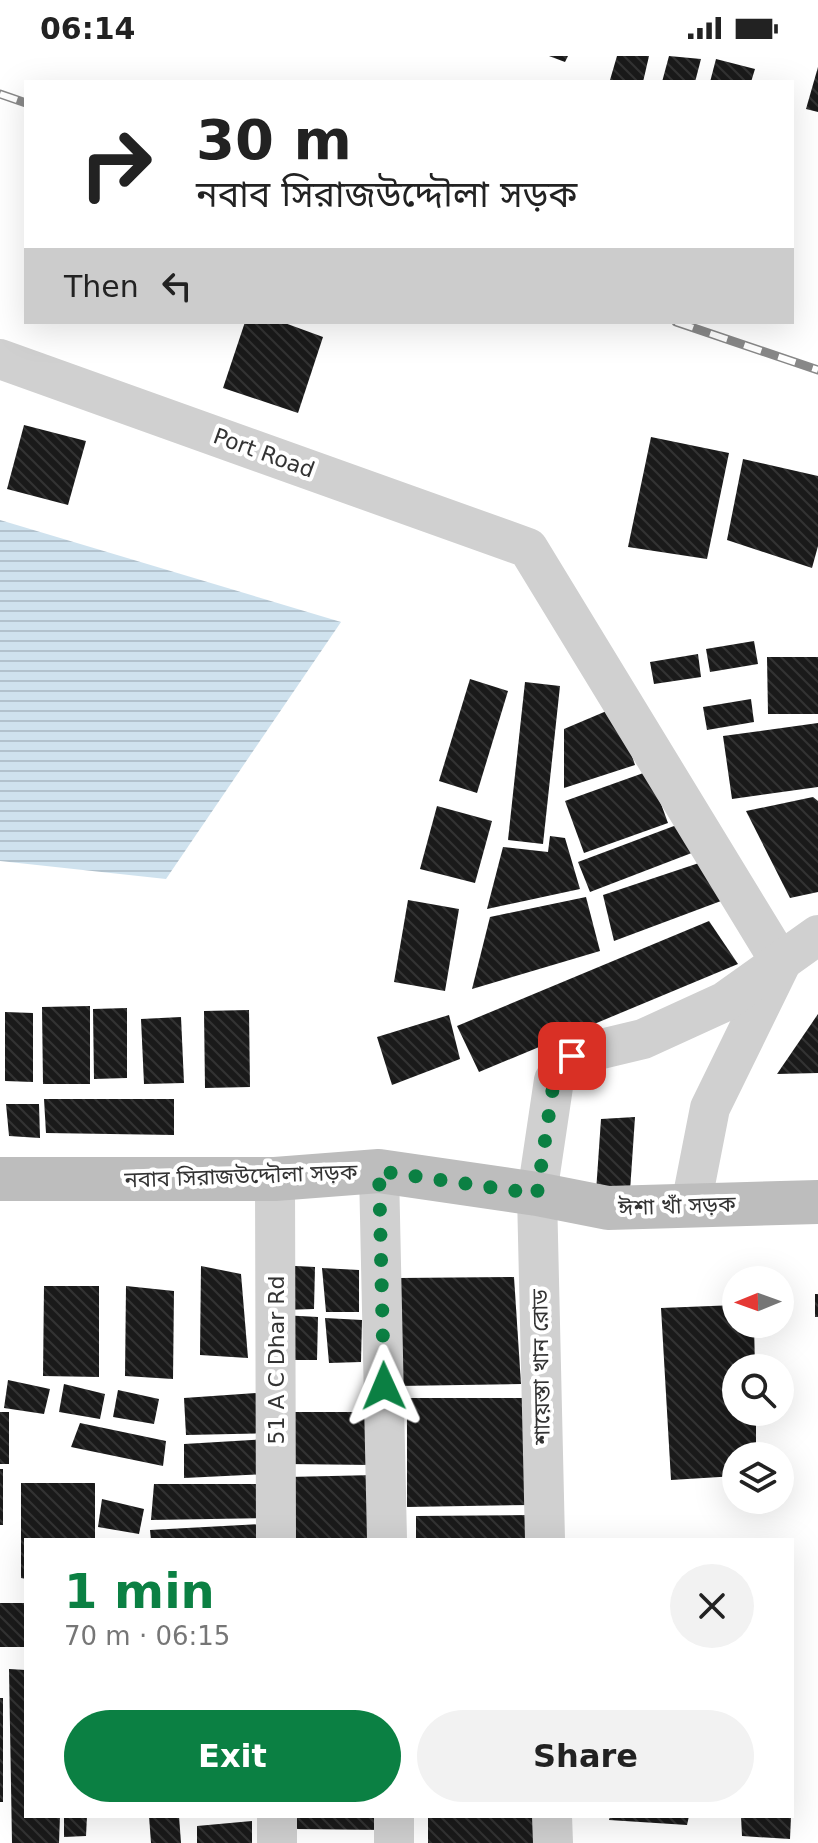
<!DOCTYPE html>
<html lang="en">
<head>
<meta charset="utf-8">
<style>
	body { margin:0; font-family:"DejaVu Sans","Noto Sans Bengali",sans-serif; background:#f2f2f2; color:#222; height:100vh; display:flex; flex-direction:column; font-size:30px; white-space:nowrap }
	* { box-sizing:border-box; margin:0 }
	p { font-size:26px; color:#767676 }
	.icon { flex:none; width:44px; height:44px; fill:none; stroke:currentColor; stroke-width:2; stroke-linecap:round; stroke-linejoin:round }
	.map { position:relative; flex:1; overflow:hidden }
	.sheet { position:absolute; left:24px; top:1482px; width:770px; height:280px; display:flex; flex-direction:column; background:#fff; border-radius:0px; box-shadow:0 8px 32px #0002 }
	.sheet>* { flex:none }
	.guide { position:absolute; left:24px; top:24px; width:770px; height:244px; border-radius:0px; box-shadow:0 8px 32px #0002; background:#fff; color:#222; overflow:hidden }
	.needle { width:52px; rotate:269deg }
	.tools { position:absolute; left:722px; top:1210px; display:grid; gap:16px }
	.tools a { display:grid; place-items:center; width:72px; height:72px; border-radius:50%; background:#fff; box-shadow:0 8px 32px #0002; font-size:40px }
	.pin { position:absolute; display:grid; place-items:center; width:68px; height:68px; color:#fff; margin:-34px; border-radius:16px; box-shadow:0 4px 12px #0006 }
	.me { position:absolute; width:88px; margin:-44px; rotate:359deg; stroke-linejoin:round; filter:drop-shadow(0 0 6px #0008) }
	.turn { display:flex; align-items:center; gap:28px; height:168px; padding:0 40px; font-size:36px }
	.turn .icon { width:104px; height:104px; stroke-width:2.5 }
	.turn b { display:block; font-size:56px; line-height:68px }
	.then { display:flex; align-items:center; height:76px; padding:0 40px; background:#0003; gap:16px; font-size:30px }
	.round { display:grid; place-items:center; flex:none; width:84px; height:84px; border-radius:42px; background:#f2f2f2 }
	.head { display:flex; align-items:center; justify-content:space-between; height:136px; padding:0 40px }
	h1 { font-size:48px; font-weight:700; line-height:60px; color:#0b8043 }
	.cta { display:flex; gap:16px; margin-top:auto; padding:16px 40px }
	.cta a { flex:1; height:92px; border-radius:48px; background:#0b8043; color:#fff; font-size:32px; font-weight:700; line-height:92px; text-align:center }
	.cta a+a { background:#f2f2f2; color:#222 }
	.status { display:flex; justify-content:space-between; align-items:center; height:56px; padding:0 40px; background:#fff; direction:ltr }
	.status svg { height:22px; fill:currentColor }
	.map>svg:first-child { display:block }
</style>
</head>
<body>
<div class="status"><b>06:14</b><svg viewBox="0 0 49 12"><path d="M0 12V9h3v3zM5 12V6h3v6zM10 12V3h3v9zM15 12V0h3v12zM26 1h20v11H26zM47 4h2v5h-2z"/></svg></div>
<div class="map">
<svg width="818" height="1787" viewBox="0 0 818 1787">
	<defs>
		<pattern id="water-rules" width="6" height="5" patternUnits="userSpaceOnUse" patternTransform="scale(2)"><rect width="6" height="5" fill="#cfe2ee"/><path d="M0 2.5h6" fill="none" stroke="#b2c2cd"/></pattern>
		<pattern id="building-back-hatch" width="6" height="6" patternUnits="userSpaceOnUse" patternTransform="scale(2)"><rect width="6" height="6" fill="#1a1a1a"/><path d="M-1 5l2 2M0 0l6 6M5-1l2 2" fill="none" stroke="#333"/></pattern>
	</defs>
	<rect width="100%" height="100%" fill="#fff"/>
	<path fill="url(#water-rules)" d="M0,464L341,566L166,823L0,805Z"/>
	<g fill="url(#building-back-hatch)">
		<path d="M549,0H568L565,6Z"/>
		<path d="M617,0H649L643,26L610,24Z"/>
		<path d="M669,0L701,3L695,26H662Z"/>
		<path d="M716,3L755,13L751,26H710Z"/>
		<path d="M818,11V56L806,53Z"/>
		<path d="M245,266H282L323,281L298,357L223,332Z"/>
		<path d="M24,369L86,385L68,449L7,433Z"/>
		<path d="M651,381L729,397L707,503L628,491Z"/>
		<path d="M743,403L818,420V490L812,512L727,484Z"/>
		<path d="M754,585L758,608L710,616L706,593Z"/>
		<path d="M698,598L701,621L654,628L650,606Z"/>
		<path d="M767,601H818V658H768Z"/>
		<path d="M470,623L508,635L477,737L439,725Z"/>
		<path d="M525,626L560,630L543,788L508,784Z"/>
		<path d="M751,643L754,666L707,674L703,651Z"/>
		<path d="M616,651L635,709L564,732V673Z"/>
		<path d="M818,667V731L732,743L723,680Z"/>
		<path d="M649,715L668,767L584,797L565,745Z"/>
		<path d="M813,741L818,745V836L790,842L746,755Z"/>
		<path d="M437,750L492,765L475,827L420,813Z"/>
		<path d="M690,764L702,793L590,836L578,806Z"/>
		<path d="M550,780L565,782L580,833L487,853L503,791L548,796Z"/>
		<path d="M708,804L721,845L614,885L603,839Z"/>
		<path d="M586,841L600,895L472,933L490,861Z"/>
		<path d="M408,844L459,853L445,935L394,926Z"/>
		<path d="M709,865L738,908L479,1016L457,970Z"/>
		<path d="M90,950V1028H43L42,951Z"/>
		<path d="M127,952V1022L94,1023L93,953Z"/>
		<path d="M249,954L250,1031L205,1032L204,955Z"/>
		<path d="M5,956L33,957V1026L5,1025Z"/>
		<path d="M818,958V1017L777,1018Z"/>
		<path d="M449,959L460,1003L392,1029L377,981Z"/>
		<path d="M181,961L184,1027L144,1028L141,963Z"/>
		<path d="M44,1043H174V1079L46,1077Z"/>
		<path d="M6,1048H39L40,1082L9,1080Z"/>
		<path d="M635,1061L630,1135L596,1136L601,1063Z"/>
		<path d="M277,1209L315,1211L314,1253L281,1254Z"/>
		<path d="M201,1210L241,1218L248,1302L200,1299Z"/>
		<path d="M322,1212L359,1214V1256H326Z"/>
		<path d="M514,1221L521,1328L398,1330L399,1222Z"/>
		<path d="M44,1230H99V1321L43,1320Z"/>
		<path d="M126,1230L174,1235L173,1323L125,1320Z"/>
		<rect x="815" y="1238" width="3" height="23"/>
		<path d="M736,1249V1268H754L755,1312H736V1356H756V1400H736V1420L671,1424L661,1252Z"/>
		<path d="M281,1259L318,1261L317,1304H285Z"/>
		<path d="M325,1262L362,1264L361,1306L329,1307Z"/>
		<path d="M8,1324L50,1333L44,1358L4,1352Z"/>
		<path d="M64,1328L105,1338L100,1363L59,1356Z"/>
		<path d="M118,1334L159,1343L154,1368L113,1361Z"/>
		<path d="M271,1336L273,1377L186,1379L184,1342Z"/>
		<path d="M407,1342H523L530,1449L407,1451Z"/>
		<rect x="0" y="1356" width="9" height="52"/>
		<path d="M286,1356H372V1409L286,1408Z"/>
		<path d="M80,1367L166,1385L163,1410L71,1391Z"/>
		<path d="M268,1383V1418L184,1422V1388Z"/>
		<rect x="0" y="1413" width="3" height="56"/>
		<path d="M375,1419L377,1484H286L288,1421Z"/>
		<path d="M21,1427H95V1484H26V1523L21,1522Z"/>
		<path d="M154,1428H266L270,1462L151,1464Z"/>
		<path d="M102,1443L144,1453L139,1478L98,1471Z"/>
		<path d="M531,1459L533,1484H416V1460Z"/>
		<path d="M261,1468L262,1484H151L150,1474Z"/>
		<rect x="0" y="1547" width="26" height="44"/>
		<path d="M9,1613L26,1614V1760H60L59,1787H12Z"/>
		<rect x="0" y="1642" width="3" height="104"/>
		<path d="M64,1760H87L86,1780L64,1781Z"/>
		<path d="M149,1760H179L181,1787H151Z"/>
		<path d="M294,1760H385V1774L294,1773Z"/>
		<path d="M428,1760H548L547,1787H428Z"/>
		<path d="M610,1760H689L687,1769L609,1764Z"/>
		<path d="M741,1760H791L790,1783L742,1780Z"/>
		<path d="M252,1765V1787H197V1770Z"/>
	</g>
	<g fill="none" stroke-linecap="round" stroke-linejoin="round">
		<g stroke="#d0d0d0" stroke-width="40">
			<path d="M0,303L528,492L781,907L710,1052L691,1149"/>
			<path d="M379,1115L387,1484"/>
			<path d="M275,1123L276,1484"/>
			<path d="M545,1484L537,1138L554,1024L572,1000L643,983L724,946L818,879"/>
			<path d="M277,1760V1787"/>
			<path d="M394,1760V1787"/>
			<path d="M552,1760L553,1787"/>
		</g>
		<path stroke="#bdbdbd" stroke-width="44" d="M0,1123H275L379,1115L537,1138L608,1152L818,1146"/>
		<g stroke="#888" stroke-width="9">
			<g id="rail">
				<path d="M0,38L26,47"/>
				<path d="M676,266L818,314"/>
			</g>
		</g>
		<use href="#rail" stroke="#fff" stroke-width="6" stroke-dasharray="18" stroke-linecap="butt"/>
	</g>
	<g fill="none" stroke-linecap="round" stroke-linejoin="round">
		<path stroke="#0b8043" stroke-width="14" stroke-dasharray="0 25.2" d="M384,1330L379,1115L537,1138L554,1024L572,1000"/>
	</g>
	<g text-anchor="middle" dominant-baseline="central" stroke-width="8" stroke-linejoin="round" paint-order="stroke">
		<g font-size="22" fill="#333" stroke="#fff">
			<text transform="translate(264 397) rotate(20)">Port Road</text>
			<text transform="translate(241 1120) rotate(-2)">নবাব সিরাজউদ্দৌলা সড়ক</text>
			<text transform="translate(677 1150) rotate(-2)">ঈশা খাঁ সড়ক</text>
			<text transform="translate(276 1304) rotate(-90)">51 A C Dhar Rd</text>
			<text transform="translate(541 1311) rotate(-91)">শায়েস্তা খান রোড</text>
		</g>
	</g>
</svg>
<div class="tools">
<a><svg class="needle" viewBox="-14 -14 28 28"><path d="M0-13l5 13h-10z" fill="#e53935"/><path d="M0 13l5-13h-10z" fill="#767676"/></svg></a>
<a><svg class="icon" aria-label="search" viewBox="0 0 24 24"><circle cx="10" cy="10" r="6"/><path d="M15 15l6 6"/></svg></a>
<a><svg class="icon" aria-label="layers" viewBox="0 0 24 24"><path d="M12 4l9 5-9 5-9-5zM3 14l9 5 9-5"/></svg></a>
</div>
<div class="pin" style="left:572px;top:1000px;background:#d93025"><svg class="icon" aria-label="arrive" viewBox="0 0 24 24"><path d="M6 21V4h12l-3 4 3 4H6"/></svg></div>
<svg class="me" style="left:384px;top:1330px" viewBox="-20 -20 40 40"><path d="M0-17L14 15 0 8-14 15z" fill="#0b8043" stroke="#fff" stroke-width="4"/></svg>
<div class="guide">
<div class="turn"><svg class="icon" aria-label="right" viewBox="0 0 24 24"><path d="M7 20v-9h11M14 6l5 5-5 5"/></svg><div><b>30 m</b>নবাব সিরাজউদ্দৌলা সড়ক</div></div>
<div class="then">Then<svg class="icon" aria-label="left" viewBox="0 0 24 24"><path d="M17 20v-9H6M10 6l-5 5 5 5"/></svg></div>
</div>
<section class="sheet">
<div class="head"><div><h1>1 min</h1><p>70 m · 06:15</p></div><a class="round"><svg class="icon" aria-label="close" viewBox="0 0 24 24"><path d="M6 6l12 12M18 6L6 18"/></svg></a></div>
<div class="cta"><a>Exit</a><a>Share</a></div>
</section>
</div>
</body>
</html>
